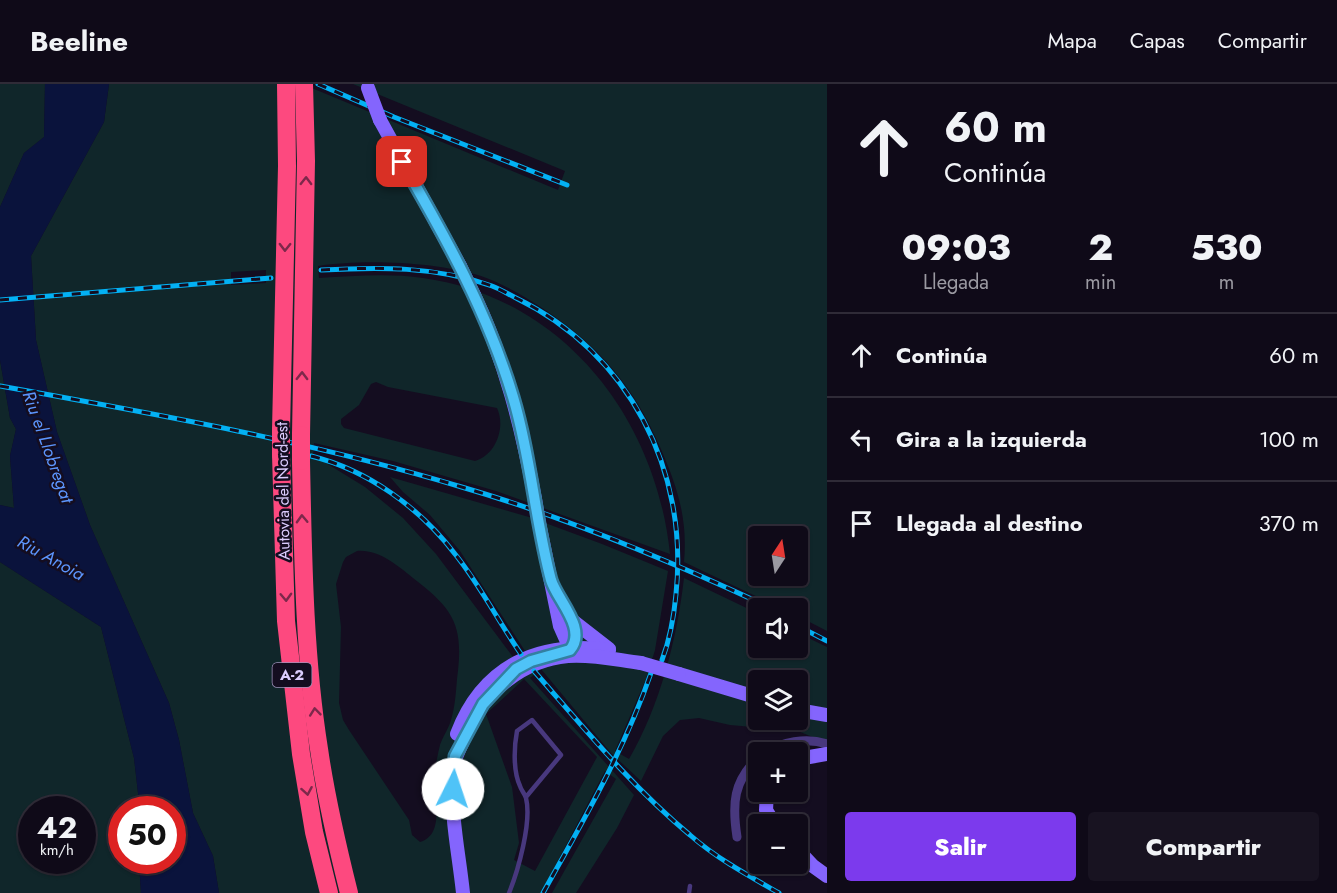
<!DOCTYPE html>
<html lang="es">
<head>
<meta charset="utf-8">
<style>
	body { margin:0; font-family:Jost,sans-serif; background:#181321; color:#f1f3f6; height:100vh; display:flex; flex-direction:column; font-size:22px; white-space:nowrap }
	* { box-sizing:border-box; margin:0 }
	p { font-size:20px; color:#9b9aa2 }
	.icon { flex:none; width:33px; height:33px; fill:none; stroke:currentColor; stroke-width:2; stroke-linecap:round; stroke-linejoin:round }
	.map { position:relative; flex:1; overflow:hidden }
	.details { display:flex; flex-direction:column; background:#0f0a18; width:510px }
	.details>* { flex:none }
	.top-card { background:#0f0a18; color:#f1f3f6; overflow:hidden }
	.needle { width:39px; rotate:12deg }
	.buttons { position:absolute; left:748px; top:442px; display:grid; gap:12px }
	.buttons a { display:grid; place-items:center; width:60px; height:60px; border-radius:6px; background:#0f0a18; box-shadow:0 2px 4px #0004,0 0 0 2px #2f2b37; font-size:30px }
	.speed { position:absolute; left:18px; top:712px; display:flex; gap:12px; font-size:30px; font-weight:700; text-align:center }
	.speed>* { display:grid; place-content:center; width:78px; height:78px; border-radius:50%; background:#0f0a18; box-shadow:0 2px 4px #0004,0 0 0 2px #2f2b37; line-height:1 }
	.speed small { font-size:15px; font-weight:400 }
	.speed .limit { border:9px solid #d22; background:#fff; color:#111 }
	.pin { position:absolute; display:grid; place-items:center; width:51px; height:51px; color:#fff; margin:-26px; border-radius:12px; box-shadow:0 3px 9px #0006 }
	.me { position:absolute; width:66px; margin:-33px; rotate:4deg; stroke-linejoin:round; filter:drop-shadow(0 0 4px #0008) }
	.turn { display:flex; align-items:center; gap:21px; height:126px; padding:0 18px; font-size:27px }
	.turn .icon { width:78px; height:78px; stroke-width:2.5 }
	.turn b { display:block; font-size:42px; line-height:51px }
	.eta { display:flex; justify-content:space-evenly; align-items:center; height:102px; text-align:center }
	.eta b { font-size:36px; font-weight:800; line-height:42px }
	.action { display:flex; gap:12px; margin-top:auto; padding:12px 18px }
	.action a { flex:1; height:69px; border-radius:6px; background:#7c3aed; color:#fff; font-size:24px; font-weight:800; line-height:69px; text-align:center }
	.action a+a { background:#181321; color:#f1f3f6 }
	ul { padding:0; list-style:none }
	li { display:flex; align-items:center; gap:18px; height:84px; padding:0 18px; border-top:2px solid #2f2b37 }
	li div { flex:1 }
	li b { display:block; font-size:22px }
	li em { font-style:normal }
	header { display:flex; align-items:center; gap:36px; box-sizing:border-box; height:84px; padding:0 30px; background:#0f0a18; border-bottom:2px solid #2f2b37 }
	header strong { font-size:28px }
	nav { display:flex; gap:33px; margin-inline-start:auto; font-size:21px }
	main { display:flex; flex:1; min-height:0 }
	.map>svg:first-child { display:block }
</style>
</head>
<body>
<header>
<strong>Beeline</strong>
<nav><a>Mapa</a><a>Capas</a><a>Compartir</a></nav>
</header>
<main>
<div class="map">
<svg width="827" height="809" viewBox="0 0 827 809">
	<rect width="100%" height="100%" fill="#140d20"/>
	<g fill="#10262a" fill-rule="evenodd">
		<path d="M0,0H45L44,53L24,69L0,123Z"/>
		<path d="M109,0H302L558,106L565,87L353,0H827V547L798,532V525H783L684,478C688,434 677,402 660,363C635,304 599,262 545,226C526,213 504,200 481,192C436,178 365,175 318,182L319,194C353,192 389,189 423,194C564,214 656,334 670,470L496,407L393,377L314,359L313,374L321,376L365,403L403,434L436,470L513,573L525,567L460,467L430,431L403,408L390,393L529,433L602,460L668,487L655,566L646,595L615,667L629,675C660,622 677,555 684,494L759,530V564H798V549L827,563V659L798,647L730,641L699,634L680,636L663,652L641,697L611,669L541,585L530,594L634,711L617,744L576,809H552L616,695L605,687L541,809H219L213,772L193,729L179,656L169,619L90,441L57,348L36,256L31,172L104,38ZM266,186V199L231,201V188ZM376,298L388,303L497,324C506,343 496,371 475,377L344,344L341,340V335L359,321L371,300ZM759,453H798V492H759ZM357,467C378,465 397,481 413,494C455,526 464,542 457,595C456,608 455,623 451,636C449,644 443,652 440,661C438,669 436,679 435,688C432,710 447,750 420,758L412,751L409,736L349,646L343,636L339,619L341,543L336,500L343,478L346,473ZM524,595L597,673L535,787L514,776L519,759L512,703L486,630ZM759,597H798V636H759Z"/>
		<path d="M0,276L10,334L16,345L10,372L14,424L0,421Z"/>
		<path d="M0,478L101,543L134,674L140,726H122V777H139L141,809H0ZM32,726H82V777H32Z"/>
	</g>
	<path fill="#0a133c" d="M45,0H109L104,38L31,172L36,256L57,348L90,441L169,619L179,656L193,729L213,772L219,809H141L139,777H172V726H140L134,674L101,543L0,478V421L14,424L10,372L16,345L10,334L0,276V123L24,69L44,53Z"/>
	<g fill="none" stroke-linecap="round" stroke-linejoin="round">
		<g stroke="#48387e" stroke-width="4.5">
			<path d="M509,809C518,787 532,738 526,714C525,710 521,706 520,702C513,687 514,663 517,647L532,636L561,671L526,713"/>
			<path d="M689,809L690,802"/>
		</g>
		<g stroke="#48387e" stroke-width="9">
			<path d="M764,669C782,658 806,653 827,660"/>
			<path d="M737,753C732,720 733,697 759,673"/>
		</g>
		<g stroke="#8465fd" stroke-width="14">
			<path d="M380,36L460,182"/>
			<path d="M474,211C505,276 522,344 535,415"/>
			<path d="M539,439L560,542L568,560L578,565"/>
			<path d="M557,511C566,524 588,556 566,567"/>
			<path d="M573,537L609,565"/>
			<path d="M679,590L759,614"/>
			<path d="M798,626L827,631"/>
			<path d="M457,650C483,582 539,556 609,566"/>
			<path d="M798,675L827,670"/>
			<path d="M767,708L766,726L775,741"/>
			<path d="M798,766L813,782L827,792"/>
			<path d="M463,809C459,770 450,730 453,691C453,674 461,663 467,648C485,607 523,576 568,572C593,570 617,576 641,579"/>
		</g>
		<g stroke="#fd497f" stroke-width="18">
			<path d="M281,346L287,82L286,0"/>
			<path d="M301,351L306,77L304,0"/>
			<path d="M281,371L286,537L301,670L314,748L329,809"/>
			<path d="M301,377C303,473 304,570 319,665C326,714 337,761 349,809"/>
		</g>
		<g stroke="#03b1f4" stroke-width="5">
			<g id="rail">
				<path d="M318,0L394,33L567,101"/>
				<path d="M321,186C378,183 436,182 492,202C500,205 508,210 516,214C629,269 689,386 676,510C674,532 670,555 662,576"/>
				<path d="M0,216L271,194"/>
				<path d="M0,302C156,330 313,358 465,404C571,435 673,478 773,525"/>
				<path d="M311,372C368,386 420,424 455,470C480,501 498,537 521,570"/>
				<path d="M798,542L827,557"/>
				<path d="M534,587C584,644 631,702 690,751C716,774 749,792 779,809"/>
				<path d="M543,809C583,737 624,667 651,589"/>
			</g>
		</g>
		<use href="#rail" stroke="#140d20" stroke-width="3" stroke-dasharray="9" stroke-linecap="butt"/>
		<g stroke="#8465fd" stroke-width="14">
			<path d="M368,4L380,36"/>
			<path d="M460,182L474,211"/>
			<path d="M535,415L539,439"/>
			<path d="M641,579L679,590"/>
		</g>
		<g stroke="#fd497f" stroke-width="18">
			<path d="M281,371V346"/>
			<path d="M301,377V351"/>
		</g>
	</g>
	<defs><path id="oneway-chevron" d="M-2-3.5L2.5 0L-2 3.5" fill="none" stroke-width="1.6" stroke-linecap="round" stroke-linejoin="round" transform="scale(1.5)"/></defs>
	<g stroke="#7d284b">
		<use href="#oneway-chevron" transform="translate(306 97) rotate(-89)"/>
		<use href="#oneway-chevron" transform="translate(285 163) rotate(91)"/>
		<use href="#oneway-chevron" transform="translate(302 292) rotate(-89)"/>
		<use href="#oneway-chevron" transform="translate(302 435) rotate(-92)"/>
		<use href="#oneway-chevron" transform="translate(286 513) rotate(88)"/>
		<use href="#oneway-chevron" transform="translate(315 628) rotate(-96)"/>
		<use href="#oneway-chevron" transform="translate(307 707) rotate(80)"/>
	</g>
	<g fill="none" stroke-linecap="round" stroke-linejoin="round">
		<g stroke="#337fa1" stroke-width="15">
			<path id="route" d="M402,78C446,154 488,229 513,313C531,373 535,436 551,496C557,516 588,545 570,566L531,577L516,585L483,620L455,672L453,705"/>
		</g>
		<use href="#route" stroke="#4fc3f7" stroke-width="10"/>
	</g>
	<g text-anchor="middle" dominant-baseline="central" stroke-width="5" stroke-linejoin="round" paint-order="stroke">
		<rect fill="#140d20" stroke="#9f93bb" stroke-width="1.5" x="272.5" y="579" width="39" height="24" rx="4.5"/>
		<g font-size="15" font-weight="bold" fill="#dbccfe">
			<text x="292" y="591">A-2</text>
		</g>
		<g font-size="16" fill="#dbccfe" stroke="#140d20">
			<text transform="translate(283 407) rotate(-91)">Autovia del Nord-est</text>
		</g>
		<g font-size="18" font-style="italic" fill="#5c95fd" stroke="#140d20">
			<text transform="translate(48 363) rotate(70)">Riu el Llobregat</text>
			<text transform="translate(51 474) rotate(29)">Riu Anoia</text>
		</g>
	</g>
</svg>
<div class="buttons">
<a><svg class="needle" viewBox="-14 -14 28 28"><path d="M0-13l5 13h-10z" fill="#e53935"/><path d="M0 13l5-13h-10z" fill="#9b9aa2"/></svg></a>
<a><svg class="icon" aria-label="sound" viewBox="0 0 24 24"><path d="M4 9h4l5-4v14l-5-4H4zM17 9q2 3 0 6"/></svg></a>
<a><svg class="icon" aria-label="layers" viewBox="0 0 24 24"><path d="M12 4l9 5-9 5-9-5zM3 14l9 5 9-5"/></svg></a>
<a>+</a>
<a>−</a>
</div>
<div class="speed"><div>42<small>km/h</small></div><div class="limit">50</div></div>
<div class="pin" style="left:402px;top:78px;background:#d93025"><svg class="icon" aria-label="arrive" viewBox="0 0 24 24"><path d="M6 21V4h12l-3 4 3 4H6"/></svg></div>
<svg class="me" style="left:453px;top:705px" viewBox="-20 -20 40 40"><circle r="19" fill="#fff"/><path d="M0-13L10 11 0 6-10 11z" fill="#4fc3f7"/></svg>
</div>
<section class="details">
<div class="top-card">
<div class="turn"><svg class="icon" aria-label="ahead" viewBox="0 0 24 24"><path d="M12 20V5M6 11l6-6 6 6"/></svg><div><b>60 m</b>Continúa</div></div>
</div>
<div class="eta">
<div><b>09:03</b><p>Llegada</p></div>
<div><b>2</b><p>min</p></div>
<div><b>530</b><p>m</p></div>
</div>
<ul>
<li><svg class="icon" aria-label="ahead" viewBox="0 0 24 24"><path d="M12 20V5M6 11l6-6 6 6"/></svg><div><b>Continúa</b></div><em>60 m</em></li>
<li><svg class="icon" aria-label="left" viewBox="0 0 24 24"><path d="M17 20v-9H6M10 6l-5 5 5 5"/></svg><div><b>Gira a la izquierda</b></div><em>100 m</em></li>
<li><svg class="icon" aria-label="arrive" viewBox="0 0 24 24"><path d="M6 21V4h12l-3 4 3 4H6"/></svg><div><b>Llegada al destino</b></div><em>370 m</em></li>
</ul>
<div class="action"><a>Salir</a><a>Compartir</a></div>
</section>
</main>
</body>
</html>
